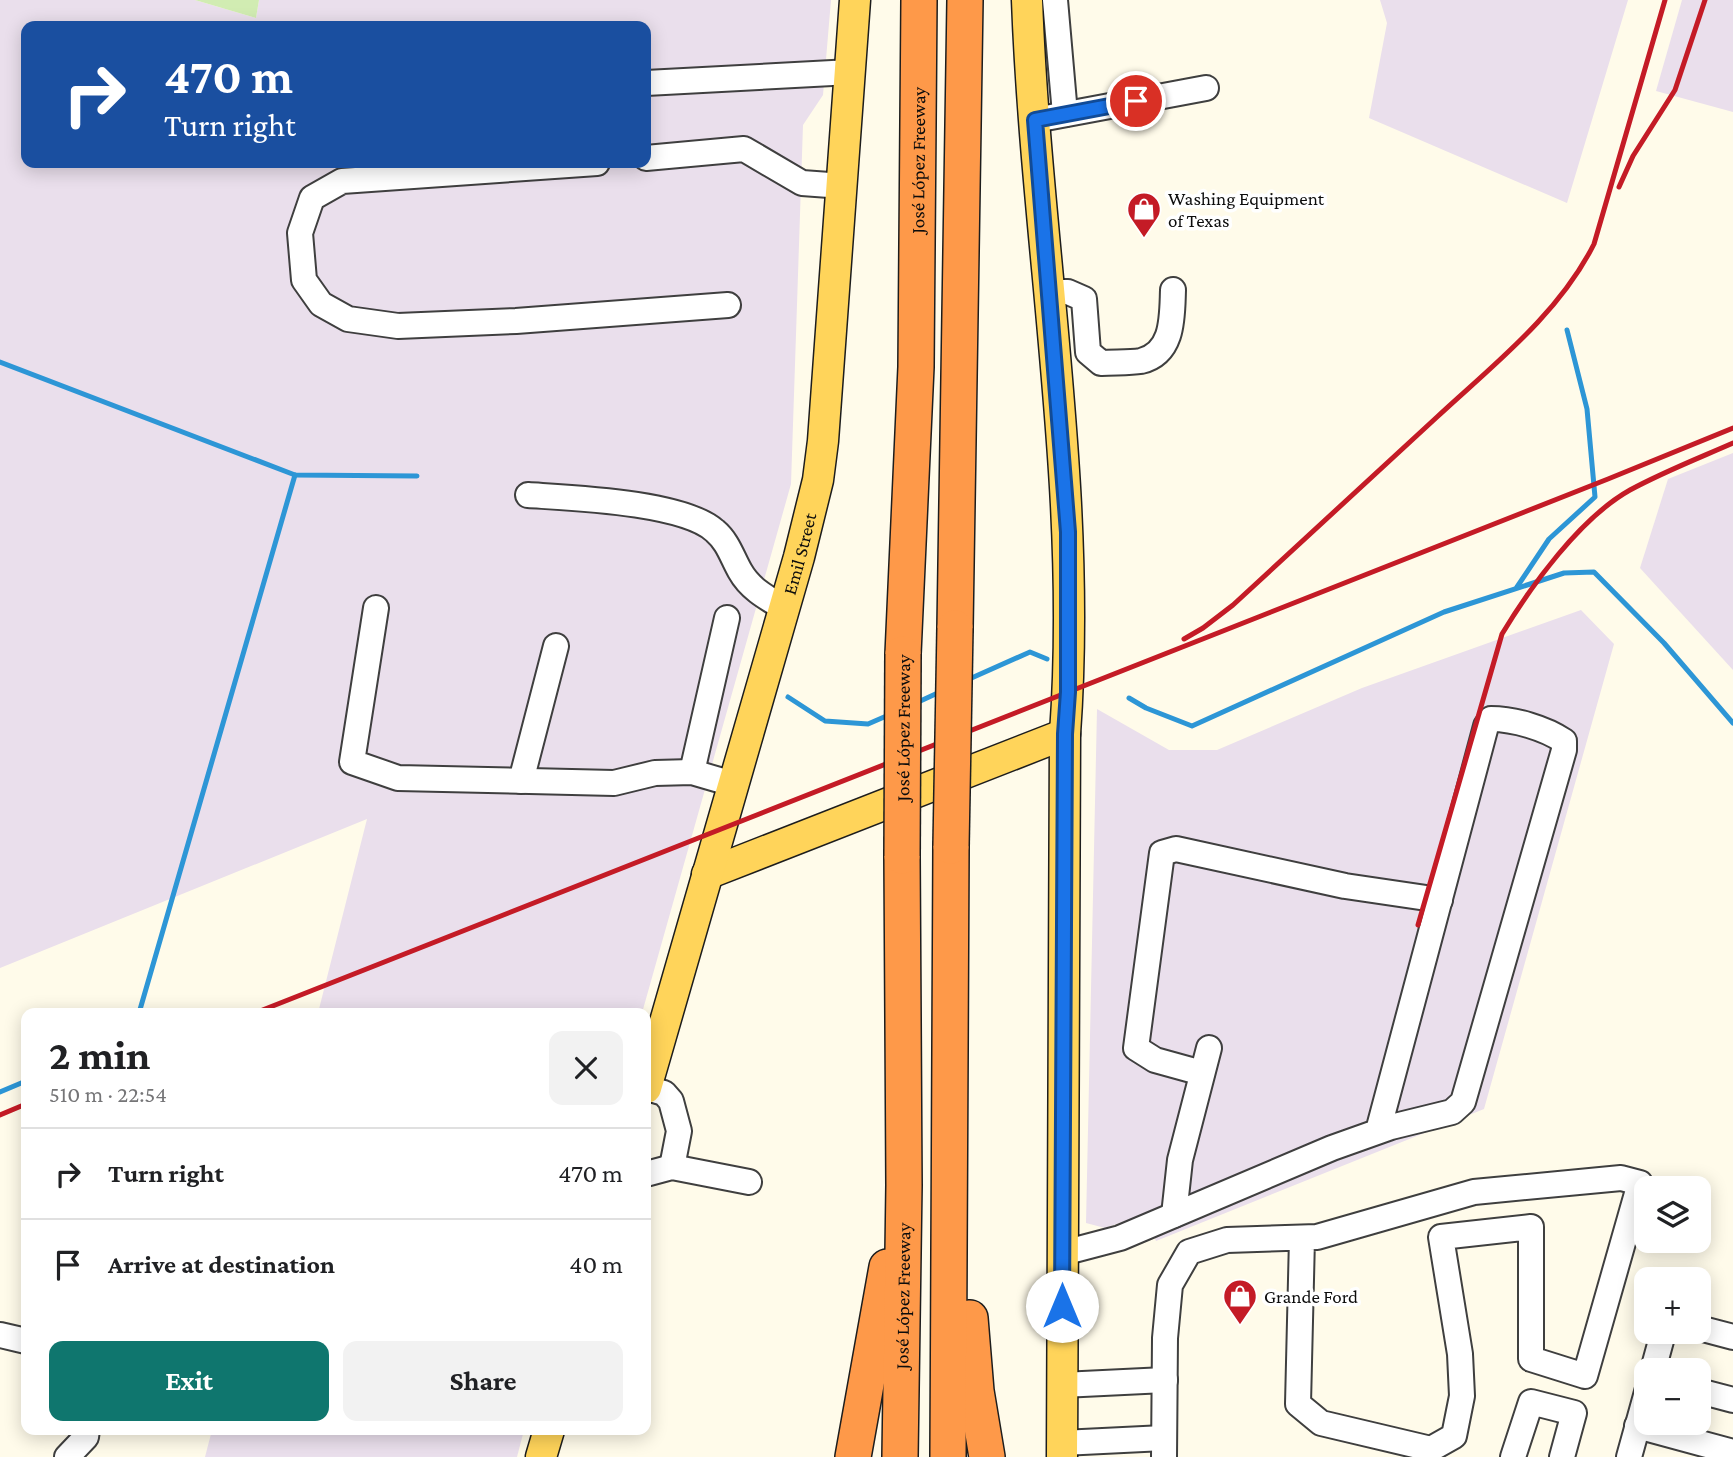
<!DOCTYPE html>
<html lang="en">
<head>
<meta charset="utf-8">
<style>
	body { margin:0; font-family:"Crimson Pro",serif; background:#f2f2f2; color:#202124; height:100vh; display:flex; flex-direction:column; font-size:26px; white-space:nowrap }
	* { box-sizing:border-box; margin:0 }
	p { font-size:23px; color:#757577 }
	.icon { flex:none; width:38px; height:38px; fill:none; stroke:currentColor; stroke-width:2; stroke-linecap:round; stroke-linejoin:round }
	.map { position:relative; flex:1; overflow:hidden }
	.panel { position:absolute; left:21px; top:1008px; width:630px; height:427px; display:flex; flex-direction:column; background:#fff; border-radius:14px; box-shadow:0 4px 18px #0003 }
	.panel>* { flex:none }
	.guide { position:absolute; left:21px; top:21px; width:630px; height:147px; border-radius:14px; box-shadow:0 4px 18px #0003; background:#1a4fa0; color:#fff; overflow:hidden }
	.controls { position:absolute; left:1634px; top:1176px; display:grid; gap:14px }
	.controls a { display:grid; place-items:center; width:77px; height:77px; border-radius:14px; background:#fff; box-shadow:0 4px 18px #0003; font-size:35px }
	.pin { position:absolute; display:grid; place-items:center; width:60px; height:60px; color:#fff; margin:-30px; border:4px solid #fff; border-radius:50%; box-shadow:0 2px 7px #0007 }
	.me { position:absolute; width:77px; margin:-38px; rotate:0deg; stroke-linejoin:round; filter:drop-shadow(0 0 5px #0008) }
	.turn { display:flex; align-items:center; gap:24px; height:147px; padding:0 28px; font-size:32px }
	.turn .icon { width:91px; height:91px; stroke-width:2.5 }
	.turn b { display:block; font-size:49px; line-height:60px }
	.round { display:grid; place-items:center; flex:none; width:74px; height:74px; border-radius:14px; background:#f2f2f2 }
	.head { display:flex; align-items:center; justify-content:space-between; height:119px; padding:0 28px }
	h1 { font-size:42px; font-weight:700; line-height:52px }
	.button { display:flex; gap:14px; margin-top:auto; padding:14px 28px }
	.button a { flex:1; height:80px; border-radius:14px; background:#0f766e; color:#fff; font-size:28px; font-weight:700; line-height:80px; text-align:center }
	.button a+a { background:#f2f2f2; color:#202124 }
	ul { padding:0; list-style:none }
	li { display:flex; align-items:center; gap:21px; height:91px; padding:0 28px; border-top:2px solid #e0e0e0 }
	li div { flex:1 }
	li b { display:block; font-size:26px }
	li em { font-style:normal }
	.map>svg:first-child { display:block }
</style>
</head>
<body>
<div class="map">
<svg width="1733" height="1457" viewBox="0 0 1733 1457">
	<rect width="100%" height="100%" fill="#fffbea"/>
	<g fill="#eadfec" fill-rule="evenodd">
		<path d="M0,0H195L256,18L259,0H831L823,95L803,125L791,484L642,1013H318L367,819L0,968ZM26,26H646V163H26Z"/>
		<path d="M1380,0H1628L1567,203L1369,118L1387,23Z"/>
		<path d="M1682,0H1733V112L1656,91Z"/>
		<path d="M1733,453V670L1640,568L1668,479Z"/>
		<path d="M1581,610L1614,644L1484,1109L1156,1241L1145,1214L1105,1228L1086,1223L1097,709L1169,750H1217L1362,688Z"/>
		<path d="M212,1430H524L517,1457H205Z"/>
	</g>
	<path fill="#d1ecb2" d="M195,0H259L256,18Z"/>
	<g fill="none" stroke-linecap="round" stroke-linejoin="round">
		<g stroke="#2d96d6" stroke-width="5">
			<path d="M0,362L295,475L417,476"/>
			<path d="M1517,587L1549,539L1595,497L1587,409L1567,330"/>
			<path d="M967,680L1030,652L1047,659"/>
			<path d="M788,697L825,721L868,724L891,714"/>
			<path d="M1129,698L1146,708L1192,726L1444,612L1564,573L1594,572L1664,643L1733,723"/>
			<path d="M916,703L942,691"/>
			<path d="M139,1013L295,475"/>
			<path d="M0,1092L26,1081"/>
		</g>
		<g stroke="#3f3f3f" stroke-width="28">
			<g id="minor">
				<path d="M1055,0L1065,114"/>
				<path d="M646,83L851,72"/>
				<path d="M1035,120L1206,88"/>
				<path d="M646,158L744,149L802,183L843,186"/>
				<path d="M597,163L342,181L312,198L300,233L304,280L321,304L348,319L398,326L516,321L728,305"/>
				<path d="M1049,292H1068L1084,299L1088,352L1101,363C1114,362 1129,363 1141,361C1174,353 1172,316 1173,290"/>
				<path d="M528,495C572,498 683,502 715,531C728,542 732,557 740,571C750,589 767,598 784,608"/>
				<path d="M376,608L352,762L398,778L614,783L655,773L692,772L733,784"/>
				<path d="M692,772L727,618"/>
				<path d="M521,781L556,646"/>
				<path d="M1202,1073L1155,1060L1136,1048L1162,853L1176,849L1345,886L1440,900"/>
				<path d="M646,1088L664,1093L671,1101L679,1131L672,1167"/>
				<path d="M646,1174L672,1167L749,1182"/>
				<path d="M1174,1215L1180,1160L1209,1048"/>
				<path d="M1063,1253L1120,1238L1332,1148L1391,1127L1452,1112L1463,1102L1564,750V741C1545,728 1514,719 1491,719L1486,726L1378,1131"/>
				<path d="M1699,1328L1733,1337"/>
				<path d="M0,1335L26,1341"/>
				<path d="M1653,1370L1662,1337L1666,1332"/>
				<path d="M1062,1385L1165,1380"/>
				<path d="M1699,1391L1733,1400"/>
				<path d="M1637,1426L1733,1452"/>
				<path d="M1062,1443L1164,1438"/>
				<path d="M67,1457L86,1437L87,1430"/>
				<path d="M1164,1457L1165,1338L1170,1285L1189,1252L1227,1240L1317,1237L1474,1192L1621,1178L1640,1183L1585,1376L1531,1359V1227L1441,1237L1460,1354L1462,1396L1454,1436L1431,1449L1321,1423L1298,1404L1302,1238"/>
				<path d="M1513,1457L1531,1402L1574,1413L1562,1457"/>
				<path d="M1629,1457L1647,1392"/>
			</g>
		</g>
		<g stroke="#1d1d1d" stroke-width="33">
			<g id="major">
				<path d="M1027,0C1036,245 1083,489 1065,734L1062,1457"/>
				<path d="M707,874L1065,734"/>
				<path id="s1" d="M646,1088L799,557L818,480L823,441L855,0"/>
				<path d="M541,1457L549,1430"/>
			</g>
		</g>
		<g stroke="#1d1d1d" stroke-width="38">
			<g id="highway">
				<path d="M955,628L965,0"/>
				<path id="s2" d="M903,654L916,367L919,0"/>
				<path d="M970,1318L976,1391L987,1457"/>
				<path d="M853,1457L887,1267"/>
				<path id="s3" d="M900,1457L904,1185L902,856"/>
				<path d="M948,1457L951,846"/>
			</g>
		</g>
		<use href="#minor" stroke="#fff" stroke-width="24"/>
		<use href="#major" stroke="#ffd45a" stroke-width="30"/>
		<use href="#highway" stroke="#fe9949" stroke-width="35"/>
		<g stroke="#c41b26" stroke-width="5">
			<path d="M1619,187L1633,156L1675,90L1705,0"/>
			<path d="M1184,639L1203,628L1233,605C1301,542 1369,479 1437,417C1493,365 1559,314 1594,244L1665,0"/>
			<path d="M1418,925L1502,634C1531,586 1580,518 1630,490C1663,472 1699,458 1733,443"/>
			<path d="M255,1013L1608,479L1733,428"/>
			<path d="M0,1115L26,1104"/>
		</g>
		<g stroke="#1d1d1d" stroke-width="38" stroke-linecap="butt">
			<g id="highway-bridge">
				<path d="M951,846L955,628"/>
				<path id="s4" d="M902,856L903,654"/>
			</g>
		</g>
		<use href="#highway-bridge" stroke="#fe9949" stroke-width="35"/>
	</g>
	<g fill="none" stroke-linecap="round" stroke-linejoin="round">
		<g stroke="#114b97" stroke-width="18">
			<path id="route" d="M1062,1306L1065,734L1068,692V532L1035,120L1136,101"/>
		</g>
		<use href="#route" stroke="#1a73e8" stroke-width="12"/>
	</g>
	<defs>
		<g id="shop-pin" transform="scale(1.75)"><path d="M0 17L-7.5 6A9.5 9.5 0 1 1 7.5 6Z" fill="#c41b26" stroke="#fff"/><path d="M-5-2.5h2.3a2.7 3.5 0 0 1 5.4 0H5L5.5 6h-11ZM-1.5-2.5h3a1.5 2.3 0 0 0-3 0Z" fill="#fff"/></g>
	</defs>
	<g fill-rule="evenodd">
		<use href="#shop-pin" x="1144" y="209"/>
		<use href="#shop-pin" x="1240" y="1296"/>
	</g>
	<g text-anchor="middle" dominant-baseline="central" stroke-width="7" stroke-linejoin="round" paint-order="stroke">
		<g font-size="19" fill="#0c0c0c" stroke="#fff">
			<text stroke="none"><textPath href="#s2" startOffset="494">José López Freeway</textPath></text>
			<text stroke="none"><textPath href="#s1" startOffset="556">Emil Street</textPath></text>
			<text stroke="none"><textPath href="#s4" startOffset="128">José López Freeway</textPath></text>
			<text stroke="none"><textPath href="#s3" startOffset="161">José López Freeway</textPath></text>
		</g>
		<g font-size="19" fill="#0c0c0c" stroke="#fff" text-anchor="start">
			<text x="1168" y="198">Washing Equipment<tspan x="1168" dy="22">of Texas</tspan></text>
			<text x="1264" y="1296">Grande Ford</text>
		</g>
	</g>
</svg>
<div class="controls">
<a><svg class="icon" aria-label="layers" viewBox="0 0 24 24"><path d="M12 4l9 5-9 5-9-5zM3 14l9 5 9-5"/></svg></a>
<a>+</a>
<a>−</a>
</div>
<div class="pin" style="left:1136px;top:101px;background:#d93025"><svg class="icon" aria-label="arrive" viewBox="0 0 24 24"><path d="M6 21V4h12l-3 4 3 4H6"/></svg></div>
<svg class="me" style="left:1062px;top:1306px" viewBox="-20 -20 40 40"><circle r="19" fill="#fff"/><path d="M0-13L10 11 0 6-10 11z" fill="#1a73e8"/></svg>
<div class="guide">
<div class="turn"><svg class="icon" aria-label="right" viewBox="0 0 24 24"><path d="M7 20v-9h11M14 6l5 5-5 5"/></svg><div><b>470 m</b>Turn right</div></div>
</div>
<section class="panel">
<div class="head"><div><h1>2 min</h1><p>510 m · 22:54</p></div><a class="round"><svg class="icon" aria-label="close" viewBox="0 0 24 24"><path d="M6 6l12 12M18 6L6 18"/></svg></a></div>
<ul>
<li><svg class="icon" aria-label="right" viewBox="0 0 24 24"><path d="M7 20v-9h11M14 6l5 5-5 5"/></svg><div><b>Turn right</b></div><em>470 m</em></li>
<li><svg class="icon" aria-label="arrive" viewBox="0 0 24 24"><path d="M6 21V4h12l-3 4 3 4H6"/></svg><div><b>Arrive at destination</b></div><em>40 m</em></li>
</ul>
<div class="button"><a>Exit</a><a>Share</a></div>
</section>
</div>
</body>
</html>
